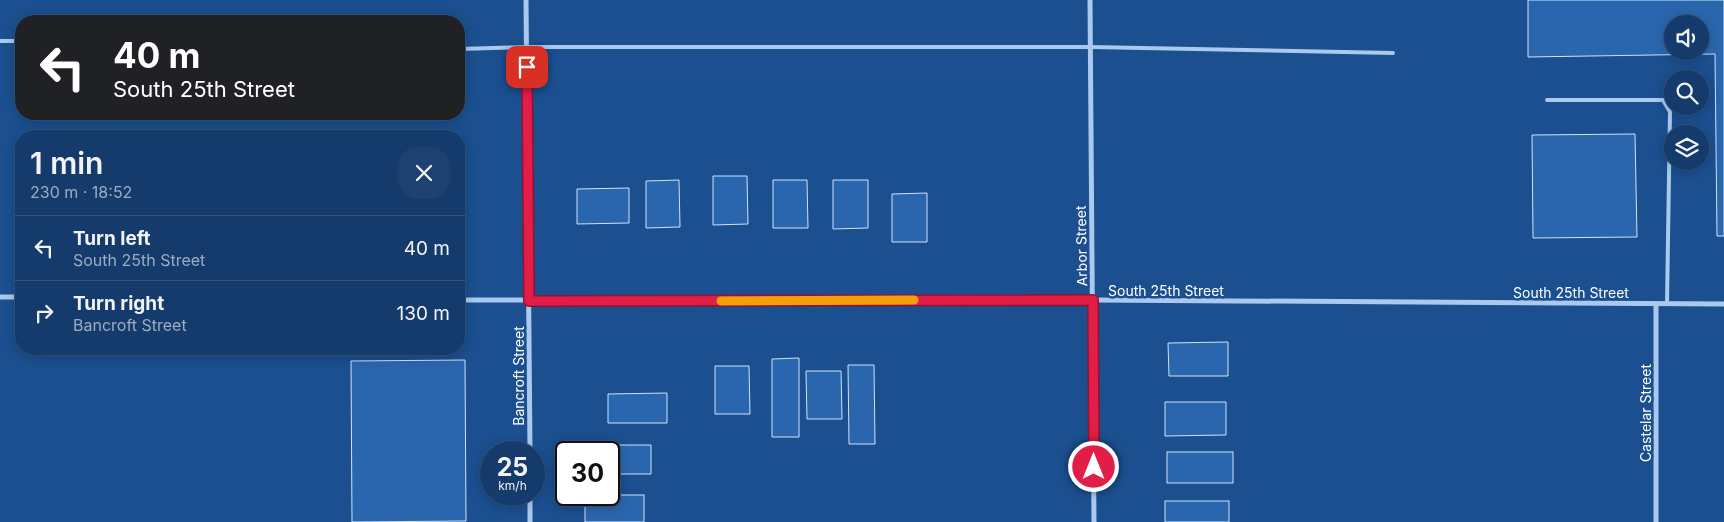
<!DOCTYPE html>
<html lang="en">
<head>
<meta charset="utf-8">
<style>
	body { margin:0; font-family:Inter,sans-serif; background:#1d4271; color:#f1f3f6; height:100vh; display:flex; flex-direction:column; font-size:19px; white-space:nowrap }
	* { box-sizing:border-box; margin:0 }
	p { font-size:16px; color:#9dadc1 }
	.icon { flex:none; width:28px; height:28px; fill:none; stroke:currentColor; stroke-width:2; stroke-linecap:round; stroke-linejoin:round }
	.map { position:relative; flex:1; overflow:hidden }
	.side { position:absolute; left:15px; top:130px; width:450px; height:225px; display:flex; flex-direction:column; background:#143b6b; border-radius:20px; box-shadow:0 2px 12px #0003,0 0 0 1px #33557e }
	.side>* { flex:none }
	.banner { position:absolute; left:15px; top:15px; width:450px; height:105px; border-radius:20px; box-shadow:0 2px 12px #0003,0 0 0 1px #33557e; background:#202124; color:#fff; overflow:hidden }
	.fabs { position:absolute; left:1664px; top:15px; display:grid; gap:10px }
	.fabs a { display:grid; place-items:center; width:45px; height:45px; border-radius:50%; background:#143b6b; box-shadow:0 2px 12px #0003,0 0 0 1px #33557e; font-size:25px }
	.speed { position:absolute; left:480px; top:441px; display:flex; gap:10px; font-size:25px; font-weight:700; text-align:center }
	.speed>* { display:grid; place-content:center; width:65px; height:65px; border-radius:50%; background:#143b6b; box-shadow:0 2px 12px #0003,0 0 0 1px #33557e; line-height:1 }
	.speed small { font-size:12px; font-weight:400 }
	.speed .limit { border:2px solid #111; border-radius:8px; background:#fff; color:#111 }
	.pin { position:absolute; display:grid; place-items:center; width:42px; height:42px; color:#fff; margin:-21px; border-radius:10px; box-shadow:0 2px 8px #0006 }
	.me { position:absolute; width:55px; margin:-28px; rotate:0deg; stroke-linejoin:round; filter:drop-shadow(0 0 4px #0008) }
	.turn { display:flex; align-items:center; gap:18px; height:105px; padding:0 15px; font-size:22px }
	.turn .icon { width:65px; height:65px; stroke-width:2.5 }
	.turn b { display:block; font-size:35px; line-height:42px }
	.round { display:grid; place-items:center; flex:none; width:52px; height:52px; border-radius:20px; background:#1d4271 }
	.overview { display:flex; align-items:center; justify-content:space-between; height:85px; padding:0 15px }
	h1 { font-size:30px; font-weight:600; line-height:38px }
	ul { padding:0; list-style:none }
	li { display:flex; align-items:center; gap:15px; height:65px; padding:0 15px; border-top:1px solid #33557e }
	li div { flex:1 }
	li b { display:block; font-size:19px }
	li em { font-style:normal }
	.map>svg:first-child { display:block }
</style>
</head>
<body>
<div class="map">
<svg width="1724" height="522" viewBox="0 0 1724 522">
	<rect width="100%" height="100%" fill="#1b4f8f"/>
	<g fill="#2a66ad" stroke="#cfe3fa" fill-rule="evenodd">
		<path d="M1528,0H1724V236H1717L1715,54L1528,57ZM1672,24H1700V51H1672Z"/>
		<path d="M1635,134L1637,237L1533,238L1532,135Z"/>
		<path d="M713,176H747L748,224L713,225Z"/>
		<path d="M679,180L680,227L646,228V181Z"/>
		<path d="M773,180H807L808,228H773Z"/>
		<path d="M833,180H868V228L833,229Z"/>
		<path d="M629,188V223L577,224V189Z"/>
		<path d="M927,193V242H892V194Z"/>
		<path d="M1228,342V376H1169L1168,343Z"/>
		<path d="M799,358V437H772V359Z"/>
		<path d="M465,360L466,521L352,522L351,361Z"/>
		<path d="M848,365H874L875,444H849Z"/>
		<path d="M715,366H749L750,414H715Z"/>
		<path d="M806,371H841L842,419H807Z"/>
		<path d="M667,393V423H608V394Z"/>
		<path d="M1165,402H1226V435L1165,436Z"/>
		<path d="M593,445H651V474H609V452H593Z"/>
		<rect x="1167" y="452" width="66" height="31"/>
		<rect x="585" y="495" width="59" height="27"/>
		<rect x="1165" y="501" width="64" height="21"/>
	</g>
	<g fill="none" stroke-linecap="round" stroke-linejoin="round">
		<g stroke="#a9c9ee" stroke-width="4">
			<path d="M0,41H21"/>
			<path d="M459,49L527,47H1090L1393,53"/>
			<path d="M1547,100H1663L1670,112L1667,304"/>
		</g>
		<g stroke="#a9c9ee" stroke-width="5">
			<path d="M526,0L530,452"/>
			<path d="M1090,0L1094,522"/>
			<path d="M0,297H21"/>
			<path d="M459,300H1093L1724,304"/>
			<path d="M530,495V522"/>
			<path d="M1656,522V304"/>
		</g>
	</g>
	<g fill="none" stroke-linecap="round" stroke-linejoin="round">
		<g stroke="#92132f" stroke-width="12">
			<path id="route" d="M527,67L529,301L1093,300L1094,467"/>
		</g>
		<use href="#route" stroke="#e11d48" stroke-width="9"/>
		<path stroke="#f59e0b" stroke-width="9" d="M721,301L914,300"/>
	</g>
	<g text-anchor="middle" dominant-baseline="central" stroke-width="5" stroke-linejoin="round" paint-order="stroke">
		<g font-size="14" fill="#fff" stroke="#1b4f8f">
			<text transform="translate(1081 246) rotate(-91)">Arbor Street</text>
			<text x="1166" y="290">South 25th Street</text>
			<text x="1571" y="292">South 25th Street</text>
			<text transform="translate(518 376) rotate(-90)">Bancroft Street</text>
			<text transform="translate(1645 413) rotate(-90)">Castelar Street</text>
		</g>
	</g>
</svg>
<div class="fabs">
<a><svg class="icon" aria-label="sound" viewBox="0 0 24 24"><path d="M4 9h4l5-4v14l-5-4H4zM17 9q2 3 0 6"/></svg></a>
<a><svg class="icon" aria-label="search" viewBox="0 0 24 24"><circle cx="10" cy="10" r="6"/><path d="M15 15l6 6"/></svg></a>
<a><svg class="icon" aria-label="layers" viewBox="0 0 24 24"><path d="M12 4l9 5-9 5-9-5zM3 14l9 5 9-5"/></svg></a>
</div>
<div class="speed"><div>25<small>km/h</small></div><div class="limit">30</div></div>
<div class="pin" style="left:527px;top:67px;background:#d93025"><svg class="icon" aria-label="arrive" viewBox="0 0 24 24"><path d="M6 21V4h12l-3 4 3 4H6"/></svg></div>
<svg class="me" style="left:1094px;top:467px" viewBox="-20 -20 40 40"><circle r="17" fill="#e11d48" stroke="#fff" stroke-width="3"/><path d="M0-11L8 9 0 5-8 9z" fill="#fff"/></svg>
<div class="banner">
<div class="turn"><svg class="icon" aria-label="left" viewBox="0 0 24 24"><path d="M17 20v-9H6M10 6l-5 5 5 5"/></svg><div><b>40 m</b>South 25th Street</div></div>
</div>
<section class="side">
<div class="overview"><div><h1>1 min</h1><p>230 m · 18:52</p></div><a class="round"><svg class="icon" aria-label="close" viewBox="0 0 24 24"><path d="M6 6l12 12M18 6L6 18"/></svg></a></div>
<ul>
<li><svg class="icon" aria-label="left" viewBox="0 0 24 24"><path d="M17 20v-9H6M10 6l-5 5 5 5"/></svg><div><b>Turn left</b><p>South 25th Street</p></div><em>40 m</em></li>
<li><svg class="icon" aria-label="right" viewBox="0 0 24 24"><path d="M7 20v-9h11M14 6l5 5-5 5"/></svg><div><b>Turn right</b><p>Bancroft Street</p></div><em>130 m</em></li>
</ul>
</section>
</div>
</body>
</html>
